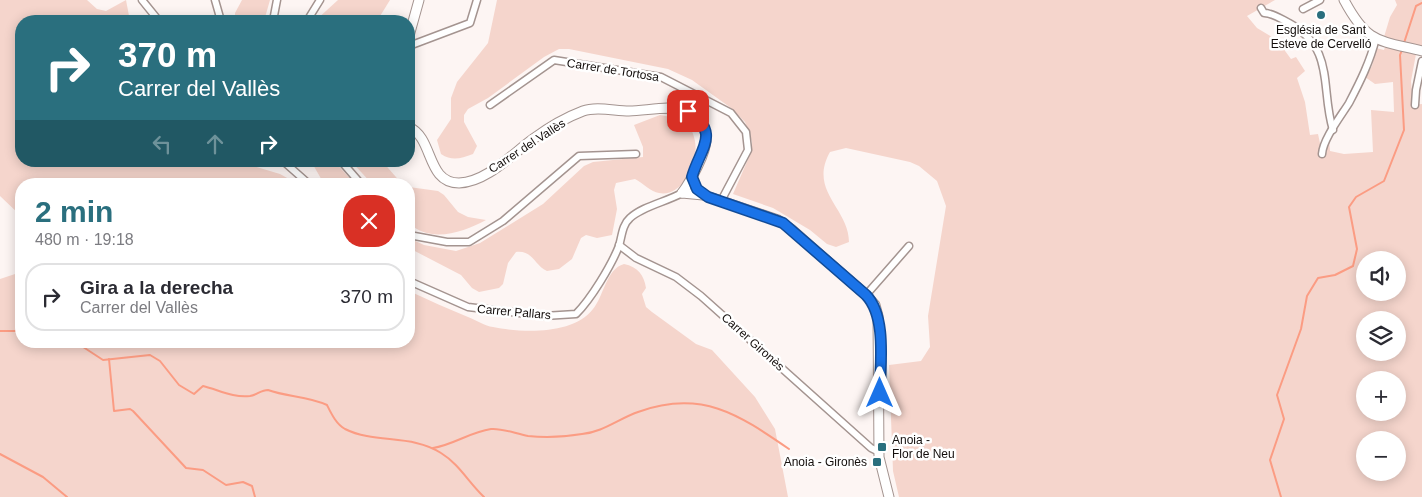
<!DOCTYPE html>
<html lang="es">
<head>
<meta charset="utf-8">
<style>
	body { margin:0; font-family:Arial,sans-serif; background:#f2f2f3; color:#2b2b33; height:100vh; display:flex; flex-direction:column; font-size:19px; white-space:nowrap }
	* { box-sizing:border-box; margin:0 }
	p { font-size:16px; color:#7c7c81 }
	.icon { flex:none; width:28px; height:28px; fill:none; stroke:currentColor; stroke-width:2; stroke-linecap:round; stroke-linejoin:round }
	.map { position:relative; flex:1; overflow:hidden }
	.details { position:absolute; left:15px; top:178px; width:400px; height:170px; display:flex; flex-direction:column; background:#fff; border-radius:20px; box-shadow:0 2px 12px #0003 }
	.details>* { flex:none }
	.top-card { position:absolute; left:15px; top:15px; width:400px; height:152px; border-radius:20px; box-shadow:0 2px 12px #0003; background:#2a6f7e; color:#fff; overflow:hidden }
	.tools { position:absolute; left:1356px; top:251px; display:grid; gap:10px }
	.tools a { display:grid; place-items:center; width:50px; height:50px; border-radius:50%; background:#fff; box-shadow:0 2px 12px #0003; font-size:25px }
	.pin { position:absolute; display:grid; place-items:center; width:42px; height:42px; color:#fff; margin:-21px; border-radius:10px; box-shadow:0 2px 8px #0006 }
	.me { position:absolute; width:55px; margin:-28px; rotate:0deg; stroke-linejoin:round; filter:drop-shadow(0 0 4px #0008) }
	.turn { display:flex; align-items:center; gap:18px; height:105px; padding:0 20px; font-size:22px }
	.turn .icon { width:65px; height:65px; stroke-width:2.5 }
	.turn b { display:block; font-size:35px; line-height:42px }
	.lanes { display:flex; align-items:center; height:48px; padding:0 20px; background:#0003; justify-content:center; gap:25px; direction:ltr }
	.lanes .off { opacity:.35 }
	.round { display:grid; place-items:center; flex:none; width:52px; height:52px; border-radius:20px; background:#f2f2f3 }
	.head { display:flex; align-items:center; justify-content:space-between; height:85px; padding:0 20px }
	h1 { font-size:30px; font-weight:700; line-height:38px; color:#2a6f7e }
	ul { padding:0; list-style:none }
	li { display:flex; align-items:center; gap:15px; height:68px; margin:0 10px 8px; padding:0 10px; border:2px solid #e1e1e2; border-radius:20px }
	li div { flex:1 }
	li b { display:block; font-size:19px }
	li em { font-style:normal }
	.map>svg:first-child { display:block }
</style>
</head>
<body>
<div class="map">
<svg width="1422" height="497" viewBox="0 0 1422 497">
	<rect width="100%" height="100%" fill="#fdf5f3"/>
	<g fill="#f5d5cc" fill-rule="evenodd">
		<path d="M0,0H87L97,9L106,11L126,0L130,21H21V161H244L246,164L280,174L298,184H21V216L0,196Z"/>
		<path d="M242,0H270L264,21H235V13Z"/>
		<path d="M338,0H390L377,21H315Z"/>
		<path d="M497,0H1275L1247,16L1257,28L1277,40L1291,59L1296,57L1305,71L1297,78L1305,102L1310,135L1318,134L1321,148L1329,139L1330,151L1344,154L1373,152L1371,110L1394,112L1393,82L1375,84L1365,77L1372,66L1376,48L1384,50L1385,47L1416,54L1411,81L1413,105L1422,104V497H899L893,471L889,365L921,361L930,347L928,316L946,206L937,181L919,166L910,162L846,148L830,152C808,191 849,208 849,242L836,247L827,244L810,230L773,208L733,194L749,157L752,142L745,122L731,108L692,80L668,69L569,49H559L544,57L488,98L468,109L464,115V122L477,146L473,154C461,158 453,162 441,154L437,140L451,119V98L457,82L488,43ZM1365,260H1398V292H1365ZM1365,320H1398V352H1365ZM1365,380H1398V412H1365ZM1365,440H1398V472H1365Z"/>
		<path d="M1395,0H1422V46L1384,37L1390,17L1397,5Z"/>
		<path d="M660,115L682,119C712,142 687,199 659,193C651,192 643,183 635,179L616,183L614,190L617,209L612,235L597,238L586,235L581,238L572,259L559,269L547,271C534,265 533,250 516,252L508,263L503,284L499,288L479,292L472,288L461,275L409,248V238L424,245L456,251L480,243L543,204L584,166L593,162L643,157V147L634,125Z"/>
		<path d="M311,161H334L355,184H324Z"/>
		<path d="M351,161H382L402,184H372Z"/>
		<path d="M409,187L438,191L444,195L458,212L468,217L486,220C464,232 430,244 409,223Z"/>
		<path d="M624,264C638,267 644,275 646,288L642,294L646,307L652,312L696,344L712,350L755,397L775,429L788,497H0V279L21,272V341H409V291C429,300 448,309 468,317C476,320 485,326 493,327C522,333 573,335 593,309C604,296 606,269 624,264Z"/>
	</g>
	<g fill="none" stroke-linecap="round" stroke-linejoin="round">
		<g stroke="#fb9c83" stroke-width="2">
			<path d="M1404,43L1416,6L1422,3"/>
			<path d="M0,331H21"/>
			<path d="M74,341L103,360L150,355L160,361L179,385L194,394L203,386C219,390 233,398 250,396C257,395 261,390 268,390C287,397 308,396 327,405C331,413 336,424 345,429C375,444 412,434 441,453C459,464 469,483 484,497"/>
			<path d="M109,359L114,411L130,409L133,411L186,468L203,470L226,485L243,482L252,486L255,497"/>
			<path d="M433,448C453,445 470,432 491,429C503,428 516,434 528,436C546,438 564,437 582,434C603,432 618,419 638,412C701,389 738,414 789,449"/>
			<path d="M0,454L43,477L67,497"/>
			<path d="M1281,497L1270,460L1284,419L1277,395L1301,329L1307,296L1318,278L1335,275L1353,266L1357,249L1349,207L1356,197L1384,181L1404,130L1400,55L1402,50"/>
		</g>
		<g stroke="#a49490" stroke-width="9">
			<g id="street">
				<path d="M142,0L159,21"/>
				<path d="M215,0L221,21"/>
				<path d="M1261,8L1264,13C1273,13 1281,19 1289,23C1336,49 1320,88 1333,130"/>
				<path d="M1303,9L1320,0"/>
				<path d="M273,21L277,0"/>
				<path d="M307,21L320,0"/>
				<path d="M409,46L470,23L477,0"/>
				<path d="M490,105L554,60L661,77L731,113L746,132L748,150L721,201"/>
				<path d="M1415,105L1416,90L1422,61"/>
				<path d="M1322,154C1323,139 1341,116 1349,103C1360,82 1370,62 1376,38"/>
				<path d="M283,161L309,184"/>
				<path d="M341,161L361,184"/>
				<path d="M409,235L447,242H469L503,221L579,156L636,154"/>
				<path d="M619,245L636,258L676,277L701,296L871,448L879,452"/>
				<path d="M409,281L468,307L544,316L576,314C591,299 611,266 619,246C622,236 622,225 630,218C643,206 666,202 682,193"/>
				<path d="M866,295L909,246"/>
			</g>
		</g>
		<g stroke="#a49490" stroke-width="11">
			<g id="secondary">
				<path d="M1344,0C1367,43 1377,40 1422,51"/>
				<path d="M409,36L419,0"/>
				<path d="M409,127C434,138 426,183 459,183C487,182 512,154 533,139C548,128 567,117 583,111C596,106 615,111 629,111C656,111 704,95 706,138C707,152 690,182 682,193"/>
				<path d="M682,193L703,195L778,220L791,229L866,295L875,305L878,316L879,457L889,497"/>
			</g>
		</g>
		<use href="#street" stroke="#fff" stroke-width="6"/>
		<use href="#secondary" stroke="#fff" stroke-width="9"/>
	</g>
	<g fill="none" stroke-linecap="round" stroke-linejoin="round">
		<g stroke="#114b97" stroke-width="12">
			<path id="route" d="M688,111C722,133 699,150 692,177L697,189L708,197L783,223L866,295C887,317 880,364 880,393"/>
		</g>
		<use href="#route" stroke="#1a73e8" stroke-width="9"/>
	</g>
	<g fill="#2a6f7e" stroke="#fff" stroke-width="2">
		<circle cx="1321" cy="15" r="5"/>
		<rect x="877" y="442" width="10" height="10" rx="2.5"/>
		<rect x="872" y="457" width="10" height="10" rx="2.5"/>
	</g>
	<g text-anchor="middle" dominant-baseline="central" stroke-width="5" stroke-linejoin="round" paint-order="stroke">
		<g font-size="12" fill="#130e0c" stroke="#fff">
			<text x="1321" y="30">Església de Sant<tspan x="1321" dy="14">Esteve de Cervelló</tspan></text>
			<text x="892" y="440" text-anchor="start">Anoia -<tspan x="892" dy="14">Flor de Neu</tspan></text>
			<text x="867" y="462" text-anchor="end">Anoia - Gironès</text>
		</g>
		<g font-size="12" fill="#130e0c" stroke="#fff">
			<text transform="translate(613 70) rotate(9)">Carrer de Tortosa</text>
			<text transform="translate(527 146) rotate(-33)">Carrer del Vallès</text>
			<text transform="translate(514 312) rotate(5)">Carrer Pallars</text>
			<text transform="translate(753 342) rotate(42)">Carrer Gironès</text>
		</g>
	</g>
</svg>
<div class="tools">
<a><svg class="icon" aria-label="sound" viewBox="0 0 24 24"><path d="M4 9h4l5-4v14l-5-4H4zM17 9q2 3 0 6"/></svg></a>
<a><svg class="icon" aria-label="layers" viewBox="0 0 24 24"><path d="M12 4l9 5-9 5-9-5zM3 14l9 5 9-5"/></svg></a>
<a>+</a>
<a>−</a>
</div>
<div class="pin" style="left:688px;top:111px;background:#d93025"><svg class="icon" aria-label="arrive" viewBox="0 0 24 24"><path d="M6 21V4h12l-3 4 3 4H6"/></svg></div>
<svg class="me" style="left:880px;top:393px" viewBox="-20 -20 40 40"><path d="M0-17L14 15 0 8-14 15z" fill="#1a73e8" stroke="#fff" stroke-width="4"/></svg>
<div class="top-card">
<div class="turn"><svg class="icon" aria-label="right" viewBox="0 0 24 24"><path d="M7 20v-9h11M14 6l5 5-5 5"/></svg><div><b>370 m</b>Carrer del Vallès</div></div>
<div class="lanes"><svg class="icon off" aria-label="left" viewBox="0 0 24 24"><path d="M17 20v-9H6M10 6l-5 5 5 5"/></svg><svg class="icon off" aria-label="ahead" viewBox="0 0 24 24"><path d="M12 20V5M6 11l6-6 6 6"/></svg><svg class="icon" aria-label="right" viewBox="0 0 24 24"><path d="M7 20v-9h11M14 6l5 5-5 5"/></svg></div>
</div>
<section class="details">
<div class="head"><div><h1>2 min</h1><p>480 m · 19:18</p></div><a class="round" style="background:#d93025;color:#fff"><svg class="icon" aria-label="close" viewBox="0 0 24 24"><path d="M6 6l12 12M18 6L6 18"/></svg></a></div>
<ul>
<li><svg class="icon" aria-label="right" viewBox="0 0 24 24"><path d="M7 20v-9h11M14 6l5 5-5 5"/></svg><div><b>Gira a la derecha</b><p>Carrer del Vallès</p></div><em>370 m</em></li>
</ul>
</section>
</div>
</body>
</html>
